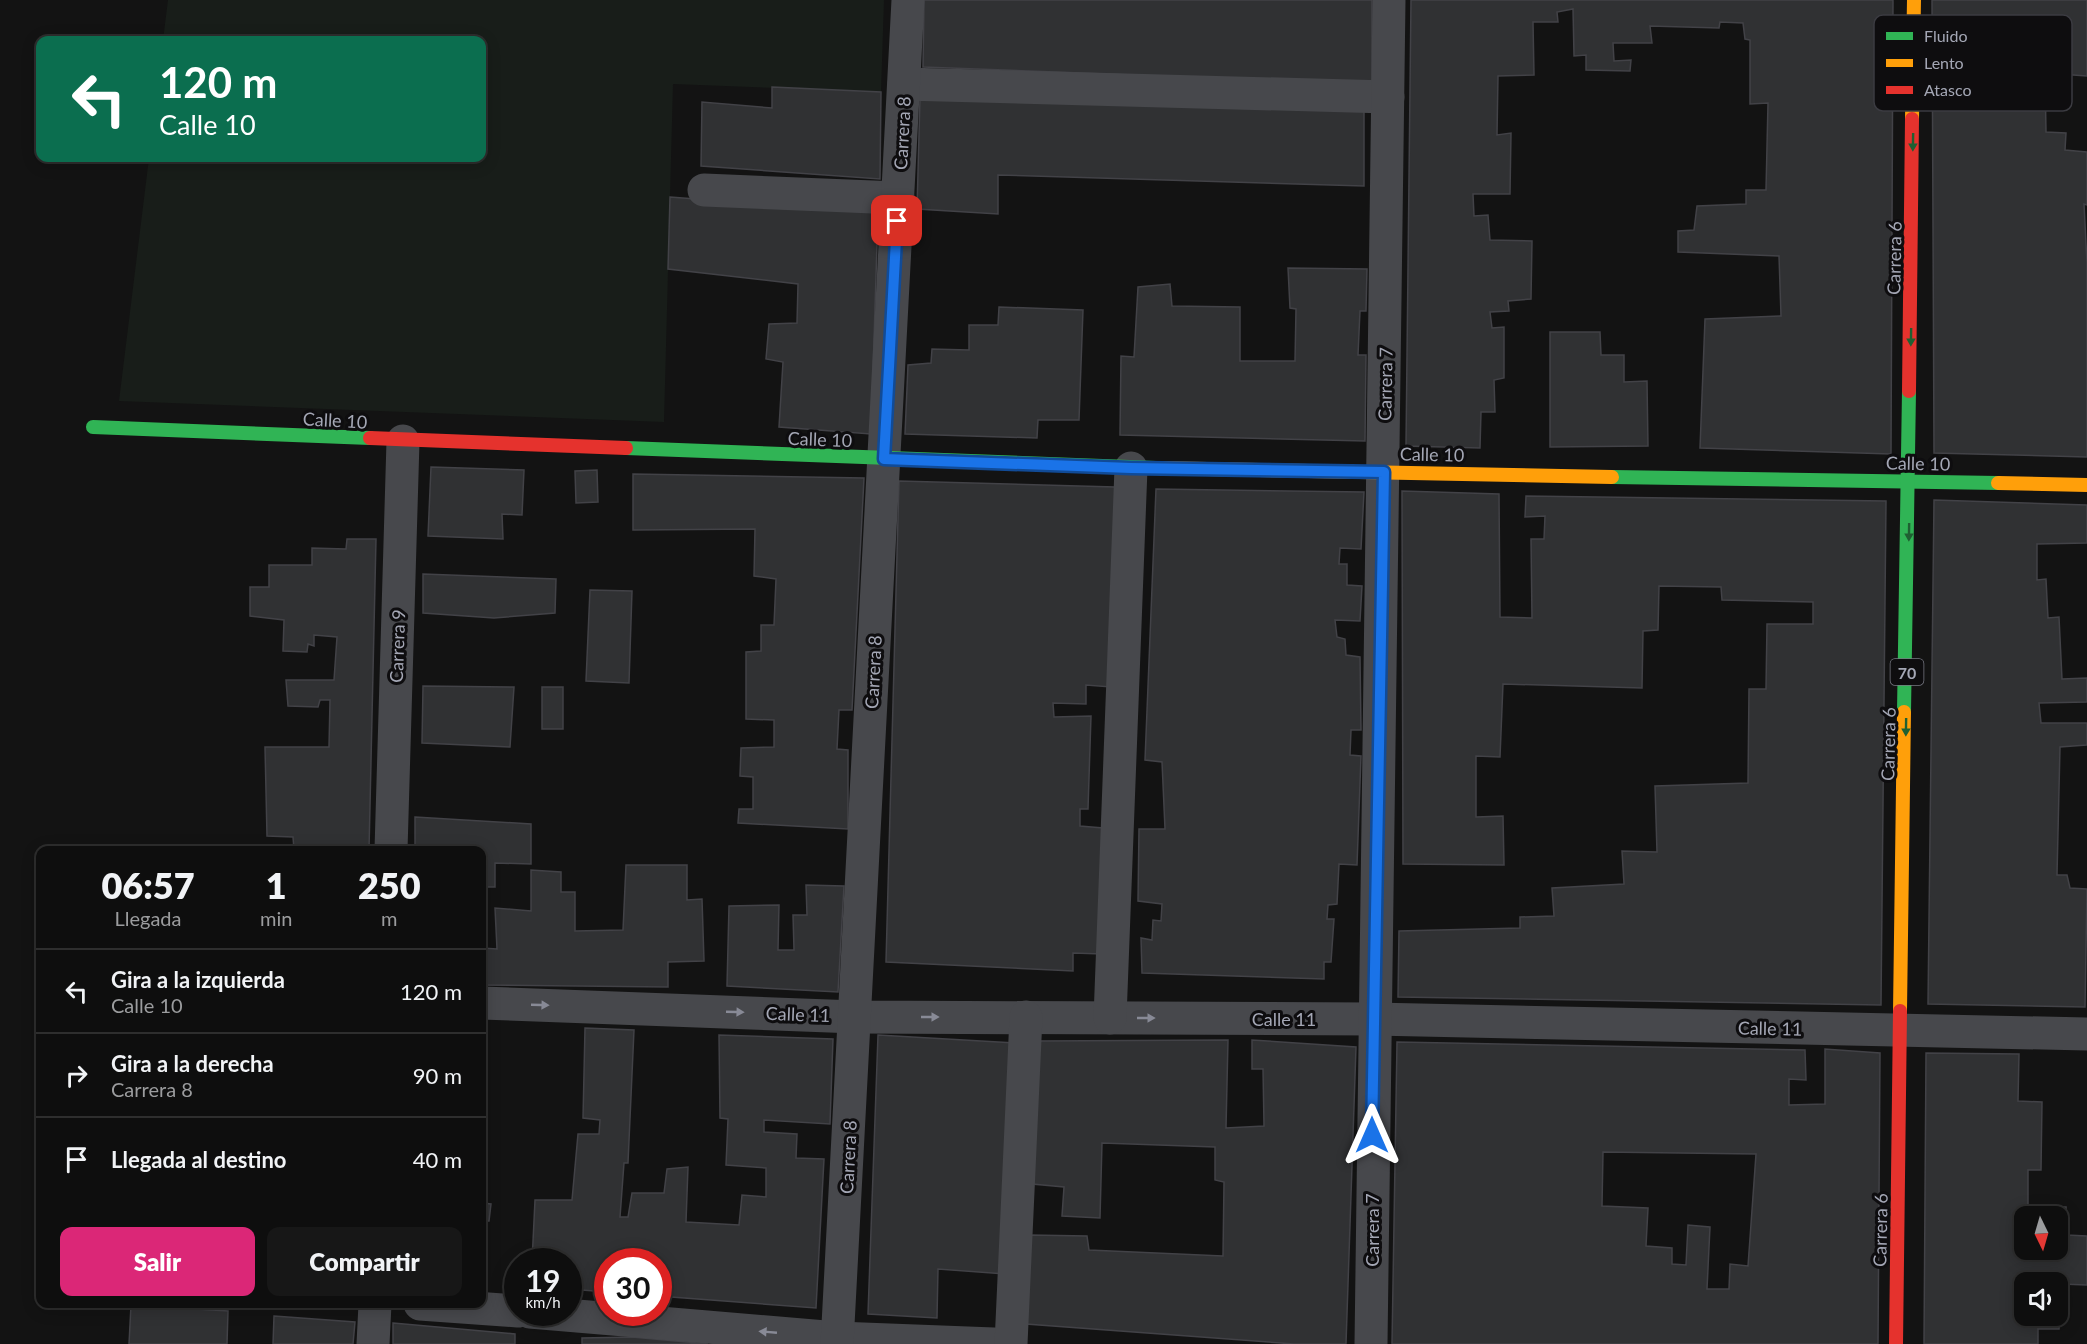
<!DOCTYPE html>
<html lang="es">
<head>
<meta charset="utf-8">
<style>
	body { margin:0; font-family:Lato,sans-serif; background:#171717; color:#f1f3f6; height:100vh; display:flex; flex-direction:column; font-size:22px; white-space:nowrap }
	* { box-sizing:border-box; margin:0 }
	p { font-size:20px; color:#9b9c9e }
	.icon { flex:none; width:33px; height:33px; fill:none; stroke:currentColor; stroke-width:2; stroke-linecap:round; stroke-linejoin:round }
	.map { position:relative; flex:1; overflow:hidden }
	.details { position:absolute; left:36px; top:846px; width:450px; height:462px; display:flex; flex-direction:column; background:#0e0e0e; border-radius:12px; box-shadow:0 3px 15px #0003,0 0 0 2px #2e2e2e }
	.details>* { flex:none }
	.guide { position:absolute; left:36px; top:36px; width:450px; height:126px; border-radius:12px; box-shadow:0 3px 15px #0003,0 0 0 2px #2e2e2e; background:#0b6e4f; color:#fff; overflow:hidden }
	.needle { width:39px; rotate:175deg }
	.buttons { position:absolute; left:2014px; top:1206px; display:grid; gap:12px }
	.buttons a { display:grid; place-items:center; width:54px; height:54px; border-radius:12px; background:#0e0e0e; box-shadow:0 3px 15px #0003,0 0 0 2px #2e2e2e; font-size:30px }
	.speed { position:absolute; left:504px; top:1248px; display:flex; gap:12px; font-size:30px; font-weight:700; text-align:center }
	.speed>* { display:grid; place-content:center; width:78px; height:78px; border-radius:50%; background:#0e0e0e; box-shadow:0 3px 15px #0003,0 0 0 2px #2e2e2e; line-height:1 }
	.speed small { font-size:15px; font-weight:400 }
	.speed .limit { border:9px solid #d22; background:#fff; color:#111 }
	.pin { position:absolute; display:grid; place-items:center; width:51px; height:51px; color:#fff; margin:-26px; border-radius:12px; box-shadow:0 3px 9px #0006 }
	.me { position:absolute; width:66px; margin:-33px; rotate:0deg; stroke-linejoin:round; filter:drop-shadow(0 0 4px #0008) }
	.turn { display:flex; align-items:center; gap:21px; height:126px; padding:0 24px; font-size:27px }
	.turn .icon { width:78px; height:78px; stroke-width:2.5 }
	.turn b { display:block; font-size:42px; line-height:51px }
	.eta { display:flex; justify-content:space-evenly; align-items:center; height:102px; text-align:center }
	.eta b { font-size:36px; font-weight:800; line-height:42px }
	.button { display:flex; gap:12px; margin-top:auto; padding:12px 24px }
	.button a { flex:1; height:69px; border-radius:12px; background:#db2777; color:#fff; font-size:24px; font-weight:800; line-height:69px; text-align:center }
	.button a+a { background:#171717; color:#f1f3f6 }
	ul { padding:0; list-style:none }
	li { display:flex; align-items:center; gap:18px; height:84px; padding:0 24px; border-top:2px solid #2e2e2e }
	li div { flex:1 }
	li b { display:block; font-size:22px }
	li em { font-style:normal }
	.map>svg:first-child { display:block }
</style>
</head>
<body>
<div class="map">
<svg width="2087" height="1344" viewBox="0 0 2087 1344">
	<rect width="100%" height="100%" fill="#131313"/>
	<path fill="#181d19" d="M168,0H884L881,92L673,84L664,422L119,401L149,158H482V40H163Z"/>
	<g fill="#303133" stroke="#424247" stroke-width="1.5" fill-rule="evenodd">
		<path d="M924,0H1372V84L923,67Z"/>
		<path d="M1411,0H1893L1891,454L1700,448L1705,319L1781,316L1779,256L1678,252V231L1694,230L1697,206L1746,204V190H1766L1768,103L1750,104V40L1745,39L1743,23L1720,22L1719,28L1650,26L1652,43H1613L1614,61L1631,60L1630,71L1586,70V55L1574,56L1573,9L1557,12L1558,22H1533L1534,75L1498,76L1497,135L1511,133L1510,194H1473L1474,216L1488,215L1490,240L1532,241L1531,299L1508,301L1509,311L1490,312L1492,328L1504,327V378L1494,380L1495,412H1481L1480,448L1406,446Z"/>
		<path d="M1932,0H2087V76L2045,73L2046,132L2066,133L2065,150L2087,152V205L2084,204L2087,263V457L1934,453Z"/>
		<path d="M772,87L881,92L880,179L701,166L702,102L772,108Z"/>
		<path d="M920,98L1364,107V186L998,175V214L917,209Z"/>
		<path d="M670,197L878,213L871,434L779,427L783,362L766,359L769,324L797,323L798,284L668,269Z"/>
		<path d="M1288,268L1367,269L1366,311H1360L1358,355H1366L1365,441L1120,435L1121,356L1134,357L1138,287L1170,284L1172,306L1240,307V361H1295L1296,309L1290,308Z"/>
		<path d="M999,307L1083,310L1079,420H1038L1037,438L905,434L908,365L931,363L932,349L969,350V325H998Z"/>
		<path d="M1550,332H1600L1601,355H1624V382L1647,381L1648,446L1550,447Z"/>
		<path d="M431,467L524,470L522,515L502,514L503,539L428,536Z"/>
		<path d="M597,470L598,502L576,503L575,471Z"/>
		<path d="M633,474L864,478L852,710H839L837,749L848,750V829L738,823L739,809H753V777L740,776L741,748L774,747V720L746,719V652L761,651V625H774L776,579L754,576L755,529L633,530Z"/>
		<path d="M899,481L1115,487L1111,687L1086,685V704L1053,703L1054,717L1091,716L1088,809H1080V826L1103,828L1102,954L1073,953V971L886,962Z"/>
		<path d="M1156,489L1364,492L1361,549L1340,548L1339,564H1347V585L1362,586L1360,621L1335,620L1337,637L1345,639L1346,655L1360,657L1361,730H1351L1350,755L1361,756L1357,865L1339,864L1337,904L1328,905L1327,919H1334L1331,962H1324V979L1142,973L1141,938L1152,940L1153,920L1161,921L1162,904L1138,901L1139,829H1165L1162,762L1145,760Z"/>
		<path d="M1402,491L1499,494L1500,617L1532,618L1531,539H1544L1545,516L1525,517L1526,496L1886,501L1881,1005L1398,997L1399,931L1520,928V917L1554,916L1552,888L1624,884L1622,851L1657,852L1655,786L1748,783L1749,689H1766L1767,624H1813V602L1722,600L1721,587L1659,586L1658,630L1643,631L1642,688L1503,684L1500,757L1476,756V817L1503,816L1504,865L1403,864Z"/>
		<path d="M1934,500L2087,505V543L2037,544V580L2046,579L2048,618L2059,617L2062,679L2087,678V702L2039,703L2041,723H2087V745L2060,747L2057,875H2067L2070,888L2087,889L2085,1007L1928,1004Z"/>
		<path d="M347,539H376L369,850H294L293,837L267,836L265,747H329L330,700H320L318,707L288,706L286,680H334L337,637L314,635V646L308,644L307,652L283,651L284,620L250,616V587H269V565H312V548L346,549Z"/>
		<path d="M423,574L556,579L555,613L494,618L423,613Z"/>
		<path d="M590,590L632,591L629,683L586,681Z"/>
		<path d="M423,686L514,687L510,747L422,743Z"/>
		<rect x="542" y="687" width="21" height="42"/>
		<path d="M415,817L531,824V864L495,863V887H482V850H415Z"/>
		<path d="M626,865H687V900L702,899L704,961L668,962V987L482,985V948L497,949L495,908L531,911V870L561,872V892H575V931L623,930Z"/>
		<path d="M806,885L844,886L838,992L727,986L729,906L779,905L778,950H794L793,915H807Z"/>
		<path d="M585,1028L634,1030L628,1163H624L620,1217H628L632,1193H664L667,1169L688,1167L686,1222L739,1225L742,1195L766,1197V1168L726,1165L728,1119L720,1118L719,1035L833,1039L830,1124L764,1120V1132L797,1134L796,1158L824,1159L816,1308L658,1296V1262H608V1292L568,1289V1262H532L535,1200H572L578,1134H599L600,1120L583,1118Z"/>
		<path d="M878,1035L1015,1043L1005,1274L938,1269L937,1318L868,1314Z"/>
		<path d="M1228,1040L1226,1128L1264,1126L1263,1069H1252V1040L1356,1047L1346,1344H1294L1026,1324L1030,1235L1087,1236L1089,1250L1223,1256L1224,1182L1215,1180V1147L1102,1143L1100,1218L1062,1216L1064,1187L1032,1184L1037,1041Z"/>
		<path d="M1397,1042L1805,1050L1806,1080L1789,1079V1105L1825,1104V1049L1880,1053L1878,1344H1392ZM1603,1152L1756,1154L1748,1266L1730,1264L1729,1289H1707L1710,1227L1688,1225L1686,1265L1672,1264V1248L1646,1246L1648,1208L1602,1206Z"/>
		<path d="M1926,1053L2019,1054L2018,1101L2042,1102L2041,1170H2028V1207H2066L2067,1235L2087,1236V1285L2061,1284L2059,1329H2038V1344H1924ZM2025,1216H2058V1250H2025ZM2025,1282H2058V1316H2025Z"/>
		<path d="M482,1203L491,1204L489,1221H482Z"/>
		<path d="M131,1305L228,1311L227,1344H129Z"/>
		<path d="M274,1316L355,1322L353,1344H273Z"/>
		<path d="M393,1323L515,1334V1344H393Z"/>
		<path d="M632,1337L708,1344H582V1338Z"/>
	</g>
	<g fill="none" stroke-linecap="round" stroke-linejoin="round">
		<g stroke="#47484c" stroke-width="33">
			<path d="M904,84L1388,97"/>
			<path d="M704,190L898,198"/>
			<path d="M391,850L403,441"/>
			<path d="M482,1003L856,1017L1373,1019L2087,1034"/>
			<path d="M1110,1018L1131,468"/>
			<path d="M420,1304L518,1311"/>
			<path d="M530,1312L837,1338L994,1344"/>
			<path d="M373,1344L375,1304"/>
			<path d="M837,1344L908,0"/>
			<path d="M1011,1344L1026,1017"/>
			<path d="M1371,1344L1389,0"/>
		</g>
		<g stroke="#30b455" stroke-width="14">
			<path d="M93,427L370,438"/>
			<path d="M626,448L1156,468"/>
			<path d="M1612,477L1998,483"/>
			<path d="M1904,712L1909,391"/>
		</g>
		<g stroke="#ff9f0a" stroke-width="14">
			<path d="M1912,119L1914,0"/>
			<path d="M1156,468L1612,477"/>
			<path d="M1998,483L2087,485"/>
			<path d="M1900,1011L1904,712"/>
		</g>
		<g stroke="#e5322d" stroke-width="14">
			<path d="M1909,391L1912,119"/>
			<path d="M370,438L626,448"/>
			<path d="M1896,1344L1900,1011"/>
		</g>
	</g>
	<defs><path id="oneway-solid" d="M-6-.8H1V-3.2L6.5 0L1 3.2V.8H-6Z" transform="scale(1.5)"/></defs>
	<g fill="#1f6032">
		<use href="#oneway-solid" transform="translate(1913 142) rotate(91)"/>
		<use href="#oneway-solid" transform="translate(1911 337) rotate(91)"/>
		<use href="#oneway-solid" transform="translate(1909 532) rotate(91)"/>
		<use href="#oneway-solid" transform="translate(1906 727) rotate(91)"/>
	</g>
	<g fill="#888a96">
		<use href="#oneway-solid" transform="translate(540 1005) rotate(2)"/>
		<use href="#oneway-solid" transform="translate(735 1012) rotate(2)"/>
		<use href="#oneway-solid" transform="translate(930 1017)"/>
		<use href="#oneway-solid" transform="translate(1146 1018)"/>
		<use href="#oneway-solid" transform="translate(768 1332) rotate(-175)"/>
	</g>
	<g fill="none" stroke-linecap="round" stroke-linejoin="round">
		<g stroke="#114b97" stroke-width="15">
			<path id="route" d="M897,221L884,459L1131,468L1384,472L1372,1135"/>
		</g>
		<use href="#route" stroke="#1a73e8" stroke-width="10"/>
	</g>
	<g text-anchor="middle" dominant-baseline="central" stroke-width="6" stroke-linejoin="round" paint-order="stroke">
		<rect fill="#0e0d0f" stroke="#777983" stroke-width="1.5" x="1890.5" y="659" width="33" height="26" rx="4.5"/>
		<g font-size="16" font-weight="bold" fill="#a4a7b5">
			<text x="1907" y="672">70</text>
		</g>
		<g font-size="18" fill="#a4a7b5" stroke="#0e0d0f">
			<text transform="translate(902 133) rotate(-87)">Carrera 8</text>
			<text transform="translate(1894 258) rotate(-89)">Carrera 6</text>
			<text transform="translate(1385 384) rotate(-89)">Carrera 7</text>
			<text transform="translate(335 420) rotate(3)">Calle 10</text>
			<text transform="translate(820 439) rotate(2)">Calle 10</text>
			<text transform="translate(1432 454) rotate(1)">Calle 10</text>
			<text transform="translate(1918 463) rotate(1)">Calle 10</text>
			<text transform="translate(397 646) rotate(-88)">Carrera 9</text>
			<text transform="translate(873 672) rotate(-87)">Carrera 8</text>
			<text transform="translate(1888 744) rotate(-89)">Carrera 6</text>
			<text transform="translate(798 1014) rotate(2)">Calle 11</text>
			<text x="1284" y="1019">Calle 11</text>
			<text transform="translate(1770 1028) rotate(1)">Calle 11</text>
			<text transform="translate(848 1157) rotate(-87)">Carrera 8</text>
			<text transform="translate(1372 1230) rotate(-90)">Carrera 7</text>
			<text transform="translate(1880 1230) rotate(-89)">Carrera 6</text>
		</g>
	</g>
	<rect x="1874" y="15" width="198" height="96" rx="9" fill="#0e0d0f" stroke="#3b3b41" stroke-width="1.5"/>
	<rect x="1886" y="32" width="27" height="8" fill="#30b455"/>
	<rect x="1886" y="59" width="27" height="8" fill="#ff9f0a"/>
	<rect x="1886" y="86" width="27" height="8" fill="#e5322d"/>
	<g font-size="16" fill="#a4a7b5">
		<text x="1924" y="42">Fluido</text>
		<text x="1924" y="69">Lento</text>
		<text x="1924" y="96">Atasco</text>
	</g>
</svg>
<div class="buttons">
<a><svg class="needle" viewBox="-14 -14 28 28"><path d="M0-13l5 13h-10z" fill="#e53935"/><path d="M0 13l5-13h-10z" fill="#9b9c9e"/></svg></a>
<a><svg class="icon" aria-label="sound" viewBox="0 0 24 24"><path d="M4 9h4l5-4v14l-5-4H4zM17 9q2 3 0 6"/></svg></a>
</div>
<div class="speed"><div>19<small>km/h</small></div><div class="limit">30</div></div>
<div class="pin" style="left:897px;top:221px;background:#d93025"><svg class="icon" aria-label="arrive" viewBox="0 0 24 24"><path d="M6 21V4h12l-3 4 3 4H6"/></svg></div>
<svg class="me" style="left:1372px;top:1135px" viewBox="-20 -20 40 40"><path d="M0-17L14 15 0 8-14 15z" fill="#1a73e8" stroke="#fff" stroke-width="4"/></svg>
<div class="guide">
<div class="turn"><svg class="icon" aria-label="left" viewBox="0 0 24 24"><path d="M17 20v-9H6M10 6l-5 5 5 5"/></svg><div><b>120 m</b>Calle 10</div></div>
</div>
<section class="details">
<div class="eta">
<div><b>06:57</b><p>Llegada</p></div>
<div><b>1</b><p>min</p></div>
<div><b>250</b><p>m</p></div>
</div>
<ul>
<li><svg class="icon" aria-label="left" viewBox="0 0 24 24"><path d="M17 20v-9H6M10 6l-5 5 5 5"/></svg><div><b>Gira a la izquierda</b><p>Calle 10</p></div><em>120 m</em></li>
<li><svg class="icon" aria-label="right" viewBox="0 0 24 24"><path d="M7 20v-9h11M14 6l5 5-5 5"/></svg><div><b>Gira a la derecha</b><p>Carrera 8</p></div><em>90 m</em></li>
<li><svg class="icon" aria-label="arrive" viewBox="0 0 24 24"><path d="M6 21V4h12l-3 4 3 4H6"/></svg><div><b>Llegada al destino</b></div><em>40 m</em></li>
</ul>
<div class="button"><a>Salir</a><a>Compartir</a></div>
</section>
</div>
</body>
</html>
